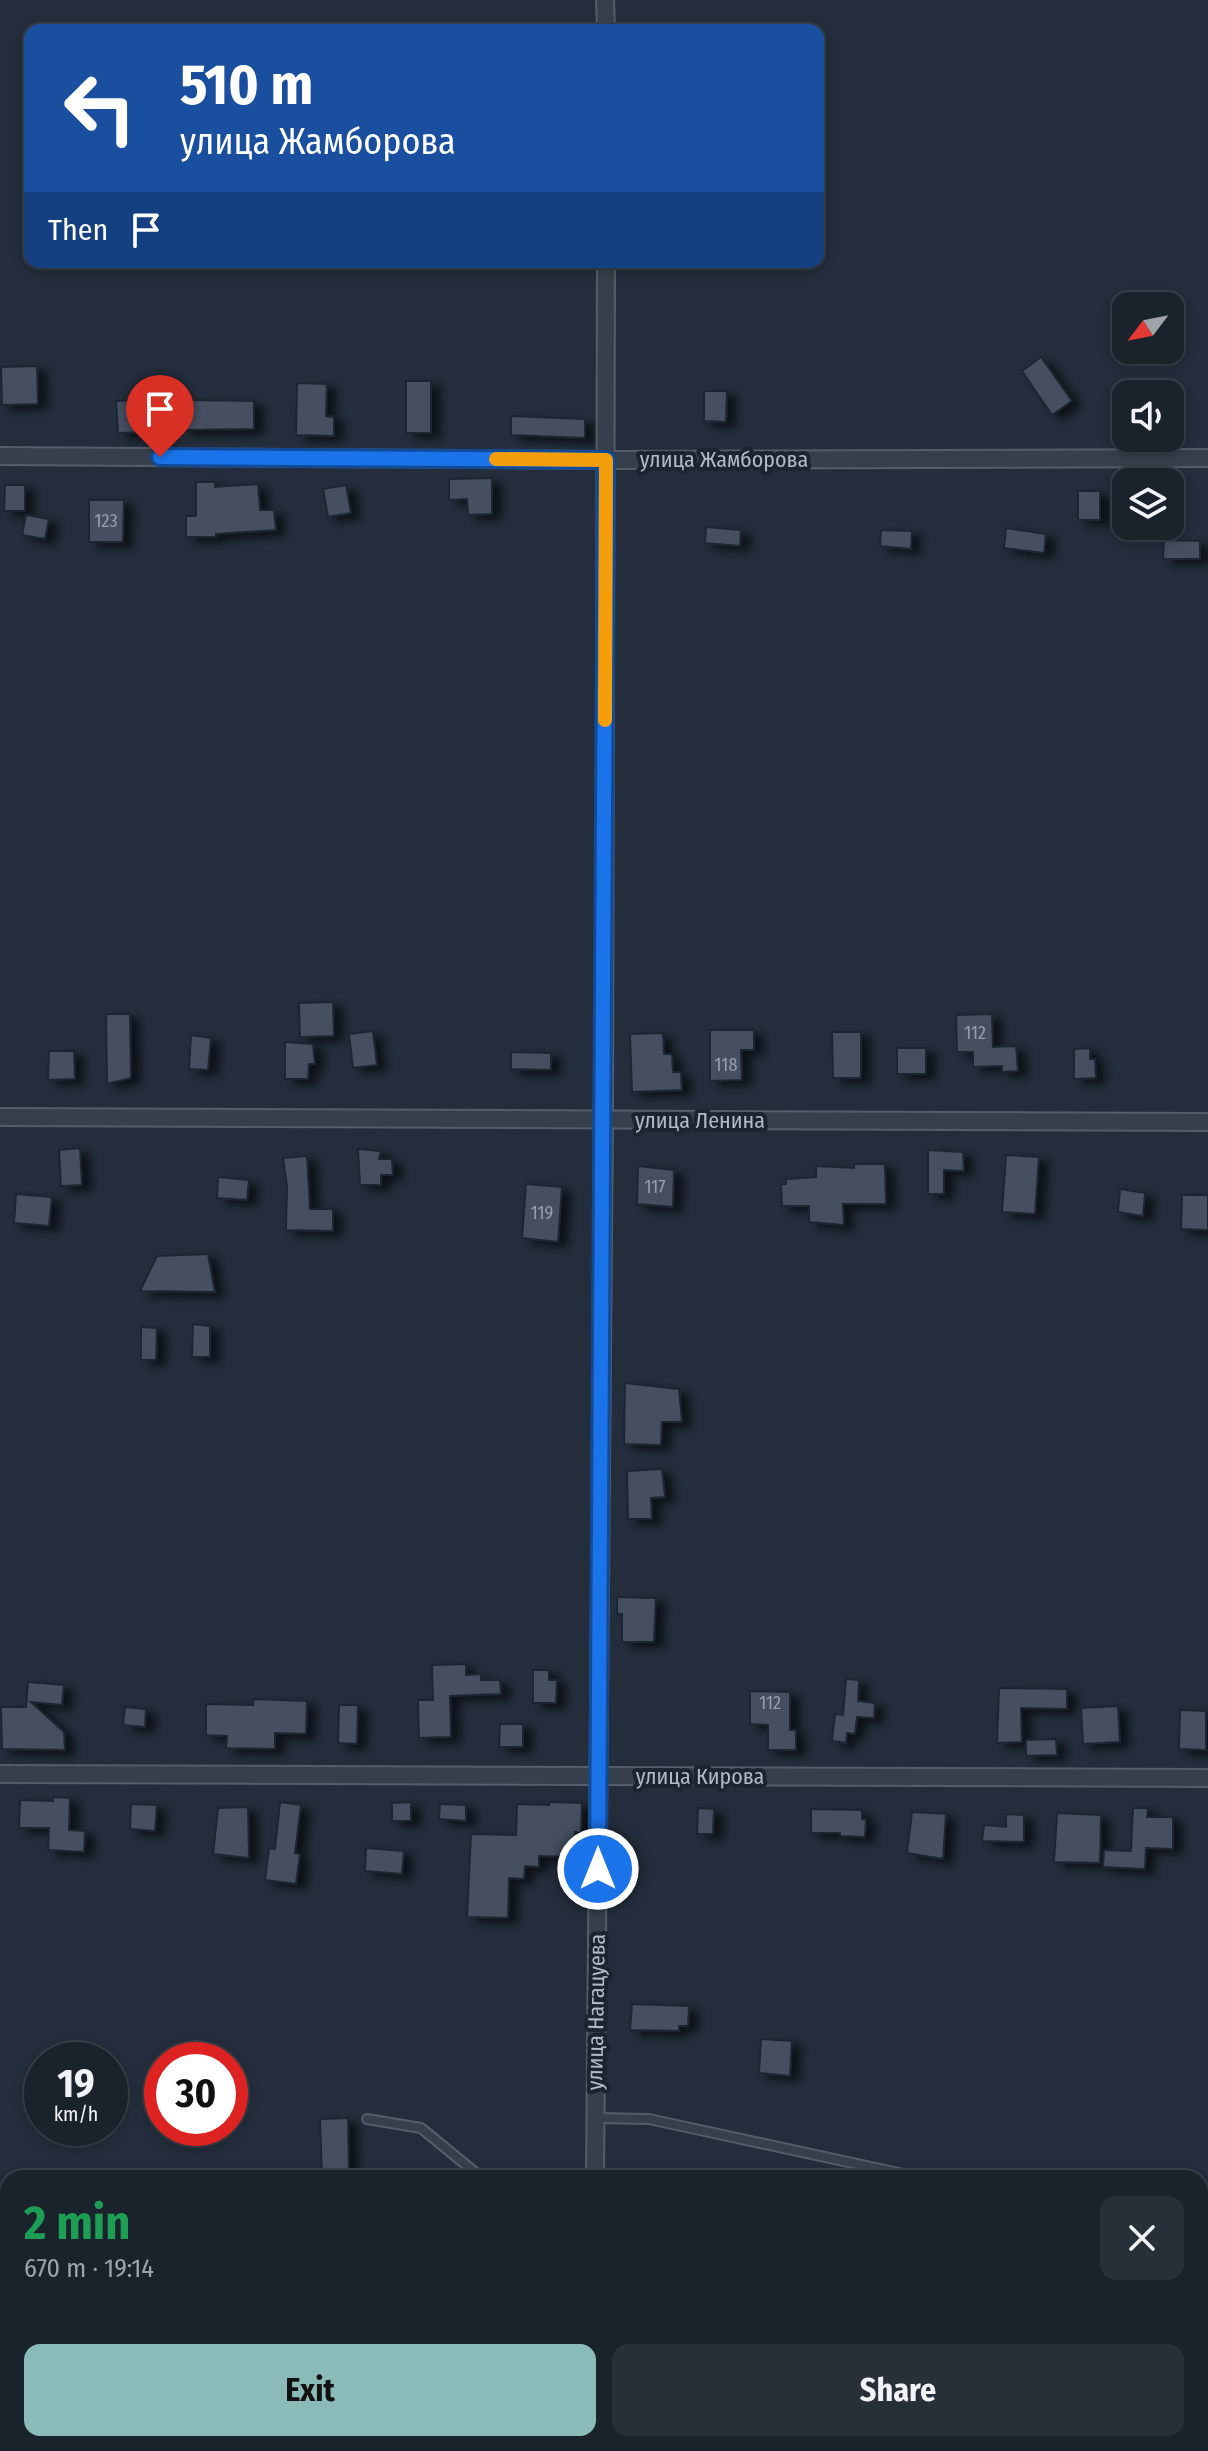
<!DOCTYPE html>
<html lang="en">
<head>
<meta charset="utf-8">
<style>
	body { margin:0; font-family:"Fira Sans Condensed",sans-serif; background:#272f38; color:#f1f3f6; height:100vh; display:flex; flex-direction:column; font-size:30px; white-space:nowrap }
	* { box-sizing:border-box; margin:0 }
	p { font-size:26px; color:#9fa4a9 }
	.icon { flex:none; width:44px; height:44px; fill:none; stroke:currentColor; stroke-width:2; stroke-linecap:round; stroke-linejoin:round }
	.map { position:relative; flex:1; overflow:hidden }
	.sheet { position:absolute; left:0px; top:2170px; width:1208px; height:282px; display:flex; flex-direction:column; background:#1a222c; border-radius:24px 24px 0 0; box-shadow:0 4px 12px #0003,0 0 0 2px #383f48 }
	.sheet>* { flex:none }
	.guide { position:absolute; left:24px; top:24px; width:800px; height:244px; border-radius:16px; box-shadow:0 4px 12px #0003,0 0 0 2px #383f48; background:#1a4fa0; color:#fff; overflow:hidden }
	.needle { width:52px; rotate:238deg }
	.fabs { position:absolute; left:1112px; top:292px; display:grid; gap:16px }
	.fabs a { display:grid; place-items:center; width:72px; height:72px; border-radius:16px; background:#1a222c; box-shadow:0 4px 12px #0003,0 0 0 2px #383f48; font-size:40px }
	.speed { position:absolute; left:24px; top:2042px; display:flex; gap:16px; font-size:40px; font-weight:700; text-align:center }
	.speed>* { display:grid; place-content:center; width:104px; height:104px; border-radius:50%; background:#1a222c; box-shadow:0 4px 12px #0003,0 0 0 2px #383f48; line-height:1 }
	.speed small { font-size:20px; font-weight:400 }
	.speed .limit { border:12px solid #d22; background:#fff; color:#111 }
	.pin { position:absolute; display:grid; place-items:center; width:68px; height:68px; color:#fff; margin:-82px -34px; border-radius:50% 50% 50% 0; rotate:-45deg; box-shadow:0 0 8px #0007 }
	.pin .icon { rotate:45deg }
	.me { position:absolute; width:88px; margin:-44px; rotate:0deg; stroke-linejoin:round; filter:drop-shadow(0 0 6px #0008) }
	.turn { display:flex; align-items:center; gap:28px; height:168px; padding:0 24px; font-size:36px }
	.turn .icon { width:104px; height:104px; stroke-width:2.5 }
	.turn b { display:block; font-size:56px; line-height:68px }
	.then { display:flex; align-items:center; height:76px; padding:0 24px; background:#0003; gap:16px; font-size:30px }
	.round { display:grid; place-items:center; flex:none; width:84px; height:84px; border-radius:16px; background:#272f38 }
	.headline { display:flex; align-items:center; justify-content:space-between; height:136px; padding:0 24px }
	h1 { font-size:48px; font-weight:700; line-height:60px; color:#1e9e55 }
	.cta { display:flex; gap:16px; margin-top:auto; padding:16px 24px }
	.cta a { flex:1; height:92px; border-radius:16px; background:#8bbbb9; color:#111; font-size:32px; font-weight:700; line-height:92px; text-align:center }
	.cta a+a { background:#272f38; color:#f1f3f6 }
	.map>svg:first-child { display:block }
</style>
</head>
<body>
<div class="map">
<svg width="1208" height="2451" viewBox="0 0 1208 2451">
	<defs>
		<filter id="shadow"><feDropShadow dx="9" dy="5" stdDeviation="4" flood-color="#0009"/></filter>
	</defs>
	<rect width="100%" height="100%" fill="#232d3b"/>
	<g fill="#445060" stroke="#1e2632" stroke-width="2" filter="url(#shadow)">
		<path d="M1041,357L1072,401L1052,415L1022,371Z"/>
		<path d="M37,366L38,404L2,405L1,367Z"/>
		<rect x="406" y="381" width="25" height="52"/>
		<path d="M297,383L327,384L326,416L334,417V436L296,435Z"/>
		<path d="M704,391H727L726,422L704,421Z"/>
		<path d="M139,400V406H145L147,432L118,433L116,401Z"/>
		<path d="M182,400L254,401V429L182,430Z"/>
		<path d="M511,416L585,419V438L511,435Z"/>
		<path d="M492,478V514L468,515L467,499L449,500V479Z"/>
		<path d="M196,482H215V487L258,484L260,510H274L276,530L216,534V537H186V516H196Z"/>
		<path d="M5,485H25V511H4Z"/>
		<path d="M346,485L351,513L328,517L323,489Z"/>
		<rect x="1078" y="491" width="22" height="29"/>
		<path d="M89,500H124L123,542H89Z"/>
		<path d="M26,515L49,519L45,539L22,535Z"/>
		<path d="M706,527L741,530L740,546L705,543Z"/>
		<path d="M1006,528L1046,534L1044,553L1004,548Z"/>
		<path d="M881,530L912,531L911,549L880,546Z"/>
		<path d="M1164,540L1200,541V559H1163Z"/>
		<path d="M333,1002L334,1036L300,1037L299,1003Z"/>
		<path d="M106,1014H130L131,1078L107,1084Z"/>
		<path d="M992,1014L993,1047L1016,1046L1018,1071L1002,1072V1066L973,1067V1052H957L956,1015Z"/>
		<path d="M710,1030H754V1050H741L742,1080L710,1081Z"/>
		<path d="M373,1031L377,1065L353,1068L349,1034Z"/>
		<path d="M832,1032H861V1078H833Z"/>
		<path d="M663,1033L664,1054H672L673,1072H681L682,1090L632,1092L630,1034Z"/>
		<path d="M191,1035L211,1038L208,1070L189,1069Z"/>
		<path d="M285,1042L313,1044L315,1064H309L308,1079H285Z"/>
		<rect x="897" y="1048" width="29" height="26"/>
		<path d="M1090,1048V1059H1095L1096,1078L1074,1079V1049Z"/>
		<path d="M49,1051H74L75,1079L48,1080Z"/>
		<path d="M511,1052L551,1053V1070L511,1069Z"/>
		<path d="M80,1148L82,1185L61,1186L59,1150Z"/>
		<path d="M358,1149L381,1151L379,1159H392L393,1175H381V1185H360Z"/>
		<path d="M928,1150L963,1152L964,1171L944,1170V1194H928Z"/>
		<path d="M1006,1155L1039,1157L1035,1214L1002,1212Z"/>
		<path d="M307,1156L310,1209H333V1231L286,1230L287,1187L283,1158Z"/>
		<path d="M854,1164H885L886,1204H843L844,1225L809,1222V1206H782L781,1184H786V1179L816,1177V1166L854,1168Z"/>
		<path d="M638,1166L674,1170L673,1207L637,1204Z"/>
		<path d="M218,1177L249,1180L247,1200L217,1198Z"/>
		<path d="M526,1184L562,1187L558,1242L522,1238Z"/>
		<path d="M1120,1189L1145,1193L1143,1216L1118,1212Z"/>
		<path d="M16,1194L52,1197L49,1226L14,1223Z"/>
		<path d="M1182,1195H1208V1230L1181,1229Z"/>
		<path d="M208,1254L215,1292L140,1291L157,1256Z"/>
		<path d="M193,1324L210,1326V1357H192Z"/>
		<path d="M141,1327L157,1328L156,1360H141Z"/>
		<path d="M625,1383L679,1389L682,1422H662L661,1445L624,1444Z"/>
		<path d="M662,1469L665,1497L651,1498L652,1519H628L627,1471Z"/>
		<path d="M617,1597L656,1598L654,1642H622V1614H617Z"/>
		<path d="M466,1664V1675L481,1674V1680H500L501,1694L450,1696L451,1737L419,1738L418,1700H433L432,1665Z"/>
		<path d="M533,1670H549V1680H557L556,1703H533Z"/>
		<path d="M846,1679L859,1680L858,1701L875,1703L874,1718L857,1717L855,1734L847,1733L846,1743L832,1741L835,1714L843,1715Z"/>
		<path d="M28,1682L64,1685L62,1705L31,1702L64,1732L65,1750L2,1749L1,1707H26Z"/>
		<path d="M999,1688L1067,1689V1709L1021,1708L1022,1742L997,1743Z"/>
		<path d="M750,1691L790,1692V1730H796V1750H768V1725L750,1724Z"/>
		<path d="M254,1699L307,1701L306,1734L275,1733V1749L226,1748L227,1736L206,1735V1704L253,1705Z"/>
		<path d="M339,1705H358L357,1744L338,1743Z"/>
		<path d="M1118,1706L1120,1742L1083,1744L1081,1708Z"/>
		<path d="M125,1707L146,1709L145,1727L123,1725Z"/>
		<path d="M1180,1710L1206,1711V1750L1179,1749Z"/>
		<path d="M500,1724H523V1747H499Z"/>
		<path d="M1056,1739L1057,1755L1026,1756V1740Z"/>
		<path d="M53,1797L70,1798L69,1830L85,1831L84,1852L48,1850L49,1828H19L20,1800L53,1801Z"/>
		<path d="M280,1802L301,1805L295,1853L300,1854L296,1884L265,1880L269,1848L275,1849Z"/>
		<path d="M411,1802V1821H392V1803Z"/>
		<path d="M549,1802L582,1803L581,1833L575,1832L574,1857L539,1856V1867L525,1866L524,1879L509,1878L508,1918L467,1917L471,1834L516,1835L517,1804L549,1805Z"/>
		<path d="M131,1804L157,1805L155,1831L130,1829Z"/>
		<path d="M440,1804L466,1805V1821L439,1819Z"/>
		<path d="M248,1807L249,1858L213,1854L218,1808Z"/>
		<path d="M698,1808L714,1809L713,1834H697Z"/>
		<path d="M1133,1808H1148L1147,1817H1173V1849L1146,1848L1145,1869L1103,1867L1104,1850L1131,1851Z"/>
		<path d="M811,1809L862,1810V1819H866L865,1837L840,1836V1833H811Z"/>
		<path d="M912,1812L946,1814L943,1859L907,1853Z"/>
		<path d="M1057,1813L1101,1815L1100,1863L1054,1862Z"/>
		<path d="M1006,1814L1024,1815V1842L982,1841L984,1825L1006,1827Z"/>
		<path d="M366,1848L404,1851L402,1874L365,1871Z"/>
		<path d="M632,2004L689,2006L688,2026H679V2031L630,2030Z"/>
		<path d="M761,2039L792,2041L790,2076L759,2073Z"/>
		<path d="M348,2118L349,2178H322L320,2119Z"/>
	</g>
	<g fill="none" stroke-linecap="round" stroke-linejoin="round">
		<g stroke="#555d69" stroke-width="12">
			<g id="lane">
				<path d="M596,2118L649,2119L922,2178"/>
				<path d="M367,2119L421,2128L482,2178"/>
				<path d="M1200,2229L1208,2222"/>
			</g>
		</g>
		<g stroke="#555d69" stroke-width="20">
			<g id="street">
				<path d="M605,0L606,30"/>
				<path d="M0,456L606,460L1208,458"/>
				<path d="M0,1117L1208,1122"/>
				<path d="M0,1774L1208,1778"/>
				<path d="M595,2178L604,1120L606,262"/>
				<path d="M0,2431H8"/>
				<path d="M592,2444V2451"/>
			</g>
		</g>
		<use href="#lane" stroke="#363f4b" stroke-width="8"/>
		<use href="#street" stroke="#363f4b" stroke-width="16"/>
	</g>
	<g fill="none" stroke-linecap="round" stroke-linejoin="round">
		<g stroke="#114b97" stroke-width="20">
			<path id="route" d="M160,457L606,460L598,1869"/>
		</g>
		<use href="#route" stroke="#1a73e8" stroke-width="14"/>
		<path stroke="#f59e0b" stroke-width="14" d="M496,459L606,460L605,720"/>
	</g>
	<g text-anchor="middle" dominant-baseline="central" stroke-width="8" stroke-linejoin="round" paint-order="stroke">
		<g font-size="18" fill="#96a0ad">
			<text x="106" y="521">123</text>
			<text x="975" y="1033">112</text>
			<text x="726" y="1065">118</text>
			<text x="655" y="1187">117</text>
			<text x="542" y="1213">119</text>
			<text x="770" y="1703">112</text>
		</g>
		<g font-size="22" fill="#b2bac7" stroke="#1c2430">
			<text x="724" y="459">улица Жамборова</text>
			<text x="700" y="1120">улица Ленина</text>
			<text x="700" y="1776">улица Кирова</text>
			<text transform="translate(596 2012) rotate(-89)">улица Нагацуева</text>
		</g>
	</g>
</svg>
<div class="fabs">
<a><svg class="needle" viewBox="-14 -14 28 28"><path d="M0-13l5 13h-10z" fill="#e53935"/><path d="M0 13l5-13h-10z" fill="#9fa4a9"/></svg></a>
<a><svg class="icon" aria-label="sound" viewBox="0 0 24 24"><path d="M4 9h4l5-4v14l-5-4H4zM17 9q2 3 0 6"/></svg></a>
<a><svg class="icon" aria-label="layers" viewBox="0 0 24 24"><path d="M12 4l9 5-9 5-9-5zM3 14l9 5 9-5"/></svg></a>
</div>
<div class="speed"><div>19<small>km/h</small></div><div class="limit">30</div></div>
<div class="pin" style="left:160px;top:457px;background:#d93025"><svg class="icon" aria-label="arrive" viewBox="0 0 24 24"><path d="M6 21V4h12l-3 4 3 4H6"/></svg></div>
<svg class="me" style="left:598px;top:1869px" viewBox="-20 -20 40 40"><circle r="17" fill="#1a73e8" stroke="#fff" stroke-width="3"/><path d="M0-11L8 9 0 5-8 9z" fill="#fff"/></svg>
<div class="guide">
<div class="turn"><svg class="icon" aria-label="left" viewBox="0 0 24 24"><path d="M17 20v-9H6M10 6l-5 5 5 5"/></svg><div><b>510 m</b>улица Жамборова</div></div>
<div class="then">Then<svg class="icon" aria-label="arrive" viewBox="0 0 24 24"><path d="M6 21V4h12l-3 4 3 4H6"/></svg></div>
</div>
<section class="sheet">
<div class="headline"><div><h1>2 min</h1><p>670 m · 19:14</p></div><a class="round"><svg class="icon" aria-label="close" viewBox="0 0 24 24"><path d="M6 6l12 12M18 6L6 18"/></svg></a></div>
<div class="cta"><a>Exit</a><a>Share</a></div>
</section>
</div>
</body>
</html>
